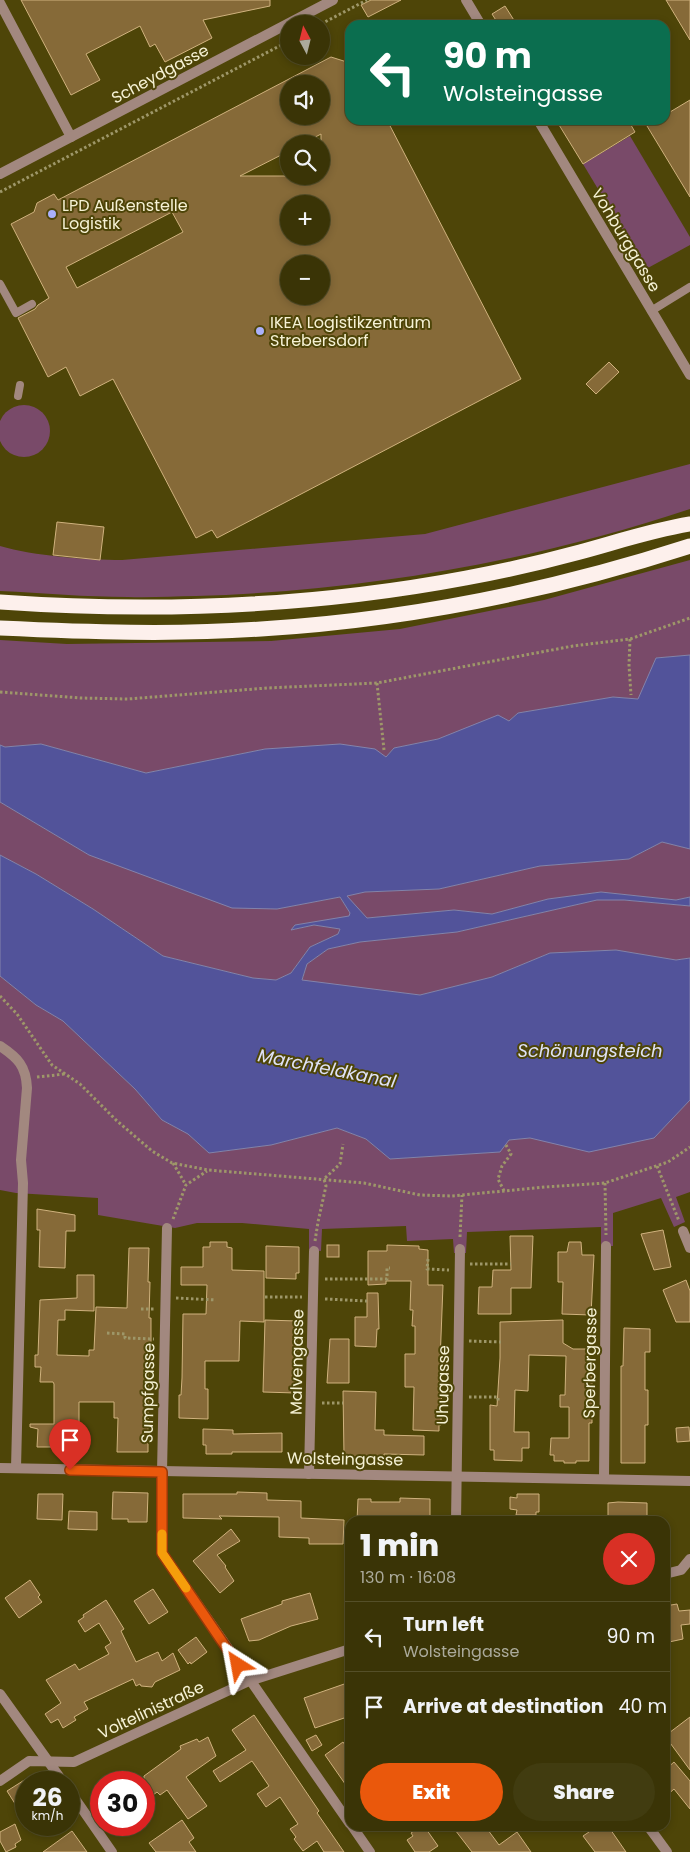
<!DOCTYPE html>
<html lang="en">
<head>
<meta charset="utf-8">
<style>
	body { margin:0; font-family:Poppins,sans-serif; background:#413c10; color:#f1f3f6; height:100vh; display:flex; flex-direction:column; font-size:19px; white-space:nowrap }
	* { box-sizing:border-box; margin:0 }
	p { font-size:16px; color:#abaa9b }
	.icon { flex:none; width:28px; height:28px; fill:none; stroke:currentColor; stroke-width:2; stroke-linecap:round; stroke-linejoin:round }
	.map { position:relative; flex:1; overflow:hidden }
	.details { position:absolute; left:345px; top:1516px; width:325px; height:315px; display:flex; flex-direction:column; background:#3a3406; border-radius:15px; box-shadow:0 2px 8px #0003,0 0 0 1px #544f28 }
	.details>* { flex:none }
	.hud { position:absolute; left:345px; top:20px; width:325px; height:105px; border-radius:15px; box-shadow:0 2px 8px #0003,0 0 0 1px #544f28; background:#0b6e4f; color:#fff; overflow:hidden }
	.needle { width:32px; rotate:353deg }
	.controls { position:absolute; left:280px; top:15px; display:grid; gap:10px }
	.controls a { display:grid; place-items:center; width:50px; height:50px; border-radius:50%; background:#3a3406; box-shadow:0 2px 8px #0003,0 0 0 1px #544f28; font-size:25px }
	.speed { position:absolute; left:15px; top:1771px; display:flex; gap:10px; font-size:25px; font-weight:700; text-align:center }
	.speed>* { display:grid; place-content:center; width:65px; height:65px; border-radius:50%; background:#3a3406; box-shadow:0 2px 8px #0003,0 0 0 1px #544f28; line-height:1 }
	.speed small { font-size:12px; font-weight:400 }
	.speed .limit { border:8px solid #d22; background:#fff; color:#111 }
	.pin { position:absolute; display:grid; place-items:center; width:42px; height:42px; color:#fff; margin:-51px -21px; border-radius:50% 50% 50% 0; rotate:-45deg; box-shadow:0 0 5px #0007 }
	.pin .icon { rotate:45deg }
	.me { position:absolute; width:55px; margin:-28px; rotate:326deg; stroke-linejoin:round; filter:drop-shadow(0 0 4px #0008) }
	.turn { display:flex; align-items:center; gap:18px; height:105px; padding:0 15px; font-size:22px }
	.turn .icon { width:65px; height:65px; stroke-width:2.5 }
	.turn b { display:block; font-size:35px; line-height:42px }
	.round { display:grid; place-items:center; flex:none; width:52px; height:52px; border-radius:26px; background:#413c10 }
	.head { display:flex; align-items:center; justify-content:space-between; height:85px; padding:0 15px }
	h1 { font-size:30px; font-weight:800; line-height:38px }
	.primary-button { display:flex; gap:10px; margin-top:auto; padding:10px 15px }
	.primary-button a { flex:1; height:58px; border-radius:30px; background:#ea580c; color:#fff; font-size:20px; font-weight:800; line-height:58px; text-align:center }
	.primary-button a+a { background:#413c10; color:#f1f3f6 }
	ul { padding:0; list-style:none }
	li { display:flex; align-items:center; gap:15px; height:70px; padding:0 15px; border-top:1px solid #544f28 }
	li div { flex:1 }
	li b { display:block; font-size:19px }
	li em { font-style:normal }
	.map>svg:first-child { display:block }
</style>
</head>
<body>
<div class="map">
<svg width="690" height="1852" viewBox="0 0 690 1852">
	<rect width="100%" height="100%" fill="#4e4508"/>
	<g fill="#794a69">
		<path d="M630,136L690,237V245L646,269L583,164Z"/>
		<circle cx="24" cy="431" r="26"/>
		<path d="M690,464V509C531,562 364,591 196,596C174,596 151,598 128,597C86,597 43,593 0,591V546C34,556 87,560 122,560L425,534Z"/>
		<path d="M690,560V655L656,658L639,699L613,697L518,713L509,721L498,716L438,739L394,748L386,757L265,749L146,773L41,744L5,747L0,745V640L67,644L271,641L400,629L544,600Z"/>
		<path d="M0,802L89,855L123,866L277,909L340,897L350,913V916L295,925L292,930L314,925L340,929L338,934L310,947L291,973L276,980L253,978L163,956L93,909L36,874L0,855Z"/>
		<path d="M662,842L690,849V897L676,900L601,892L548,899L492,914L454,910L367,918L346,896L365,892L439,889L540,866L629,859Z"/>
		<path d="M597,900H624L690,906V958L676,960L616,950L550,953L492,977L420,995L302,981L307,964L328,949L360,942L457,932Z"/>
		<path d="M0,976L36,1005L63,1021L135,1089L162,1120L188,1134L209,1153L271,1145L337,1128L366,1139L390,1159L500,1152L509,1140L530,1138L556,1143L654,1138L690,1100V1192L676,1197L685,1222L674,1227L661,1198L613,1213V1246H601V1227L467,1232L466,1253H454L453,1239L407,1241L406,1226L322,1229L321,1251L309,1250V1229L242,1223H197L175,1228L98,1215V1198L16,1193L0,1190Z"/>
	</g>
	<path fill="#52539a" stroke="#8383ac" d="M690,655V849L662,842L629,859L540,866L439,889L365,892L347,896L367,918L454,910L492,914L548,899L601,892L676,900L690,897V906L624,900H597L457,932L360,942L328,949L307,964L302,980L420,995L492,977L550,953L616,950L676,960L690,958V1100L654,1138L589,1152L530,1138L509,1140L500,1152L390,1159L366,1139L337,1128L271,1145L209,1153L188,1134L162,1120L135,1089L63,1021L36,1005L0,976V855L36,874L93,909L163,956L253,978L276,980L291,973L310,947L338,934L340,929L314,925L291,930L295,925L349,916L350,913L340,897L277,909L232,908L89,855L0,802V745L5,747L41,744L146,773L265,749L340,744L375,749L386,757L394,748L438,739L498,715L509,721L518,713L613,697L638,699L656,658Z"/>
	<g fill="#866a38" stroke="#d0b27e" fill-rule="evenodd">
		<path d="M21,0H270V6L203,20L212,38L165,62L155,44L150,47L140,26L86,54L100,80L71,95Z"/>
		<path d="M371,0H401L368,17L361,5Z"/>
		<path d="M666,0H690V40Z"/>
		<path d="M505,6L517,25H499L492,14Z"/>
		<path d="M331,57L350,63V84L345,87L350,97V120H387L521,379L217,538L212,530L196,538L113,379L80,396L66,367L48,377L18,318L35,309L38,305L49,298L11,224L34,212L37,203L54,194L58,200ZM289,84H321V116H289ZM321,134V176H240L289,151V144H302ZM289,204H321V236H289ZM172,212L183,232L77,288L66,267ZM289,264H321V296H289Z"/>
		<path d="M690,100V197L647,126L656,120H665V115Z"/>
		<path d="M556,120H628L635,132L583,164Z"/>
		<path d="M609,362L619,372L596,394L586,384Z"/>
		<path d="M57,522L104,527L100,560L53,555Z"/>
		<path d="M37,1209L75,1215V1231H66L65,1268L39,1267L40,1230H37Z"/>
		<path d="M663,1230L671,1267L654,1270L641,1234Z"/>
		<path d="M510,1236H533L531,1288H511V1314H478L479,1287H492L493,1270H511Z"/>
		<path d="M210,1242H227V1247L232,1248V1270L264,1271V1322L240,1321L239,1361H205V1389H208V1419L179,1418V1395H181L182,1378L183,1314H206L207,1285H181V1267H203V1247H210Z"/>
		<path d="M569,1242H581L582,1255H594L591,1315L562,1314L563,1282H558V1252H567Z"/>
		<rect x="327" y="1245" width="12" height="12"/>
		<path d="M387,1245L419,1246V1249L428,1250V1285H443L440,1362H442L441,1425H439V1431L413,1430L414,1387H405V1354H415V1326H412L413,1310H410L411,1281H386V1284L368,1285V1251H387Z"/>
		<path d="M266,1246L299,1247V1273H296V1279L266,1278Z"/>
		<path d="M129,1248H149L148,1282H150L149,1318H151V1353H148V1452H117L118,1418H114V1402H79V1427L82,1444L61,1437V1447H37L38,1429L30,1427V1424H54V1384L53,1382H40L41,1367H35V1355H38L40,1300L77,1298V1275H94V1311L65,1310V1320H58L57,1355L89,1356V1350H94L96,1307L127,1308Z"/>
		<path d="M686,1280L690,1291V1322H676L663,1290Z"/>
		<path d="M367,1293H378L379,1329H377L376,1347L355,1346V1317H367Z"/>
		<path d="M265,1320L297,1321L296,1393L263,1392Z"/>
		<path d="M563,1320V1343L573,1349H588V1368L592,1369V1423H589V1461H576V1463H564V1461H554V1455H550L551,1438H569V1407H560V1395H565L566,1356L529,1355L528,1391L515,1390L514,1432H529V1448H522V1461L494,1460V1450H490V1405L497,1406L500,1358V1322Z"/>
		<path d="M624,1328L650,1329V1352H645V1390H648V1425H645V1463H621V1366H623Z"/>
		<path d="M330,1339H349V1383H327Z"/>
		<path d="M343,1391L376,1392L375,1430H384V1435L424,1436V1455L384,1454V1457L344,1456Z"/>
		<path d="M689,1427L690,1441L677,1442L676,1428Z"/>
		<path d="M203,1429L233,1430V1434L282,1433V1452H232V1454H206V1445H203Z"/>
		<path d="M113,1492L148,1493L147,1522H128V1519H112Z"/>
		<path d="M237,1492L267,1493V1500L301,1501V1518L344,1520L343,1544H309V1538L279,1537V1517L219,1516L222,1519L183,1518V1494H237Z"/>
		<path d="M38,1494H63L62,1520L37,1519Z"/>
		<path d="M517,1494H539V1512H536V1515H516L517,1510L510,1509V1497L517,1498Z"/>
		<path d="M400,1498L430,1499V1521H357L358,1499H371V1502H400Z"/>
		<path d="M618,1502L647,1503V1521H608V1503Z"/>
		<path d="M69,1511L97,1512V1530L68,1529Z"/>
		<path d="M231,1529L240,1541L217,1555L226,1566L225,1567L234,1581L220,1593L193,1561Z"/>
		<path d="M30,1580L40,1595L38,1597L42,1602L19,1618L5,1598Z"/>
		<path d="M153,1589L168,1612L149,1624L134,1601Z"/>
		<path d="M310,1593L318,1619L291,1626L259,1640L249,1641L241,1619L282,1604V1601Z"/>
		<path d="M106,1600L124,1629L121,1631L136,1662L158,1652L162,1661L173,1653L180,1670L155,1682L152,1687L141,1686L140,1684L136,1686L133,1679L84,1702L88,1709L74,1717L76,1720L63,1728L58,1719L51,1723L45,1714L61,1703L46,1680L75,1664L79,1670L109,1654L105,1647L111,1643L99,1623L85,1632L78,1621L84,1617L83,1615Z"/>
		<path d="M677,1604L679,1611L690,1610V1624L681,1625L683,1639L669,1642L665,1621V1606Z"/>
		<path d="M196,1637L207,1652L191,1664L190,1662L188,1664L178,1650Z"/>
		<path d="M350,1682V1716L315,1728L304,1698Z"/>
		<path d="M254,1715L319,1811L317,1813L344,1852H324L317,1841L303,1851L294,1839L296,1837L290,1829L298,1824L280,1797L266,1807L257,1794L269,1786L252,1761L220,1782L213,1771L246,1750L232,1730Z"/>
		<path d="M690,1717V1770L665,1736Z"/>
		<path d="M316,1735L322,1745L312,1751L306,1740Z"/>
		<path d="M208,1737L216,1756L186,1777L207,1806L188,1819L167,1790L160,1795L157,1792L144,1802V1776L181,1749L180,1746L197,1739L199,1742Z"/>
		<path d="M343,1742L350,1752V1791L325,1755Z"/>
		<path d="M674,1762L690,1781V1809L674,1789L665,1797V1770Z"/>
		<path d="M26,1779V1821L7,1791Z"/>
		<path d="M182,1820L194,1838L189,1842L196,1852H156L149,1843Z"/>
		<path d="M15,1824L21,1840L15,1844L16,1847L6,1852L0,1841V1832Z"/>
		<path d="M421,1826H424L438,1846L429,1852H415L407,1840L413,1836L411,1833Z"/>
		<path d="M452,1826H485L499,1845L517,1832L531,1852H472Z"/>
		<path d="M585,1826H608L626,1852H595L583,1836L589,1832Z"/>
		<path d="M72,1831L87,1852H43Z"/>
	</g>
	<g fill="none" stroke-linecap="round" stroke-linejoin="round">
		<g stroke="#9e9769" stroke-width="3" stroke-dasharray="2.5 2.5" stroke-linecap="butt">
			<path d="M321,24L367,0"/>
			<path d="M0,192L289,41"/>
			<path d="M630,639L629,665L631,695"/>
			<path d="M377,683L384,750"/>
			<path d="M0,692L81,698L128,699L267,688L377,683L573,646L630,639L690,618"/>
			<path d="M0,996L17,1014L52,1065L80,1084L116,1120L152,1151L172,1163L208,1170L364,1183L420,1195L452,1196L545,1187L605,1183L668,1162L690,1147"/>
			<path d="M37,1077L65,1074"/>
			<path d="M173,1163L186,1185"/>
			<path d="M657,1166L679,1221"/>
			<path d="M605,1183L606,1235"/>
			<path d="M504,1191L498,1179L502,1166L511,1154L506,1145"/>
			<path d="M173,1219L186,1185L207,1171"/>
			<path d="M460,1237L462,1195"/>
			<path d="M315,1241L318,1222L326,1186L324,1179L340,1164L343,1144"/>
			<path d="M428,1259L427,1269L449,1270"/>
			<path d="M470,1264H511"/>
			<path d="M325,1279H387V1268H390"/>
			<path d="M265,1297H302"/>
			<path d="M176,1298L216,1300"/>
			<path d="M325,1299L367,1301"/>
			<path d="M141,1309H154"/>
			<path d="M107,1333L125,1334V1338L154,1339"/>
			<path d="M469,1341L501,1342"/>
			<path d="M295,1346V1350H301"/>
			<path d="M469,1397H498V1401"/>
			<path d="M322,1403H343"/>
		</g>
		<g stroke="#a2887f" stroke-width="8">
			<path d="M0,284L16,313L32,304"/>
			<path d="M651,311L690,287"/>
			<path d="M18,396L20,385"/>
		</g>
		<g stroke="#a2887f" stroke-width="10">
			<path d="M466,0L481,25"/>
			<path d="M0,3L71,137"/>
			<path d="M538,120L690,375"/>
			<path d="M0,174L333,0"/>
			<path d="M0,1046C18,1058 26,1066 27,1088L21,1160L23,1183L16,1468"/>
			<path d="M167,1228L162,1472V1553L350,1824"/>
			<path d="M683,1231L690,1248"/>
			<path d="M0,1468L690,1481"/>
			<path d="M309,1474L314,1251"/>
			<path d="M604,1479L606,1246"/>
			<path d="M456,1521L460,1249"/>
			<path d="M0,1694L63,1782"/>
			<path d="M0,1781L29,1761L74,1762L249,1681L350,1649"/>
			<path d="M69,1790L112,1852"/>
			<path d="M352,1826L370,1852"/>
		</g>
		<g stroke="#a2887f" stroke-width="10">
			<path d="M665,1574L681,1570L690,1559"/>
			<path d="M648,1826L667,1852"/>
		</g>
		<g stroke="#fdf0ec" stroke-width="15">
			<path d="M0,602C157,613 312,607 466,578C504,571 543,562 580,552C617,542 653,530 690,524"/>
			<path d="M0,628C87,632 174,635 261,629C406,620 551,591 690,546"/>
		</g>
	</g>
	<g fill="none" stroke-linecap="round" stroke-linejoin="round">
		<g stroke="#983908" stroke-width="12">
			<path id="route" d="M70,1470L162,1472V1553L238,1665"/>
		</g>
		<use href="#route" stroke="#ea580c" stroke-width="9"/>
		<path stroke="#f59e0b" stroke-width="9" d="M162,1534V1553L186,1588"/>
	</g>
	<g fill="#aab0fb" stroke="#4e4508" stroke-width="2">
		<circle cx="52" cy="214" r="5"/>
		<circle cx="260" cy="331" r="5"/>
	</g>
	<g text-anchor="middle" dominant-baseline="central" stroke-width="4" stroke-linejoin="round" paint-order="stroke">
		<g font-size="16" fill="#f6f2d5" stroke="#4e4508">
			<text transform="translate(160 74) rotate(-28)">Scheydgasse</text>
			<text transform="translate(626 240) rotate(59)">Vohburggasse</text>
			<text transform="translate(297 1362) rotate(-89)">Malvengasse</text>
			<text transform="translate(590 1363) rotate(-89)">Sperbergasse</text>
			<text transform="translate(443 1385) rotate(-89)">Uhugasse</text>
			<text transform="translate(148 1393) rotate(-89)">Sumpfgasse</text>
			<text transform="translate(345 1459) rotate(1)">Wolsteingasse</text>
			<text transform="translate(151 1710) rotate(-25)">Voltelinistraße</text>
		</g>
		<g font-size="16" fill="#f6f2d5" stroke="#4e4508" text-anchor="start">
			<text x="62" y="205">LPD Außenstelle<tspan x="62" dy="18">Logistik</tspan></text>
			<text x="270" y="322">IKEA Logistikzentrum<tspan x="270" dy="18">Strebersdorf</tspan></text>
		</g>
		<g font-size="18" font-style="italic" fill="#dfe2f7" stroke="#4e4508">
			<text x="590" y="1050">Schönungsteich</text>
			<text transform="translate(327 1068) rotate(11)">Marchfeldkanal</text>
		</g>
	</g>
</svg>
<div class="controls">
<a><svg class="needle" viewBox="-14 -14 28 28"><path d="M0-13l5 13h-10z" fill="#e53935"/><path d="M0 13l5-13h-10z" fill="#abaa9b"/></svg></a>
<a><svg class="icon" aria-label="sound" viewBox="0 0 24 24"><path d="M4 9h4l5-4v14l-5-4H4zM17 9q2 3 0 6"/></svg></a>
<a><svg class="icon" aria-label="search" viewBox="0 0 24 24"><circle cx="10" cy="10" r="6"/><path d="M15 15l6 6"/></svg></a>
<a>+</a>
<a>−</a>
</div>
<div class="speed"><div>26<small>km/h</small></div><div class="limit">30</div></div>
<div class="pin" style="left:70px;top:1470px;background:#d93025"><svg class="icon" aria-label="arrive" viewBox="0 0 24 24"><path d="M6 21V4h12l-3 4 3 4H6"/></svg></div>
<svg class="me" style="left:238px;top:1665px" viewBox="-20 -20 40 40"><path d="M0-17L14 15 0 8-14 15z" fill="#ea580c" stroke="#fff" stroke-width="4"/></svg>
<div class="hud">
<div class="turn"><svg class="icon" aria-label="left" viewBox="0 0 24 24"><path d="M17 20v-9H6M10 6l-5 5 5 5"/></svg><div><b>90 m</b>Wolsteingasse</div></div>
</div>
<section class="details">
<div class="head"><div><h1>1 min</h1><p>130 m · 16:08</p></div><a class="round" style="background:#d93025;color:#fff"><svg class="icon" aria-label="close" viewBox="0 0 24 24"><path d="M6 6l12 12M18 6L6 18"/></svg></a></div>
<ul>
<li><svg class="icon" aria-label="left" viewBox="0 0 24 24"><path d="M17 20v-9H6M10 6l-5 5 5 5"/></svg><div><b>Turn left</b><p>Wolsteingasse</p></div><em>90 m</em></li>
<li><svg class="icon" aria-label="arrive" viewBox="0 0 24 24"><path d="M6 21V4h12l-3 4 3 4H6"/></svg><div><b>Arrive at destination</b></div><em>40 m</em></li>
</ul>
<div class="primary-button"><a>Exit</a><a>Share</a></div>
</section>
</div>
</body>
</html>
